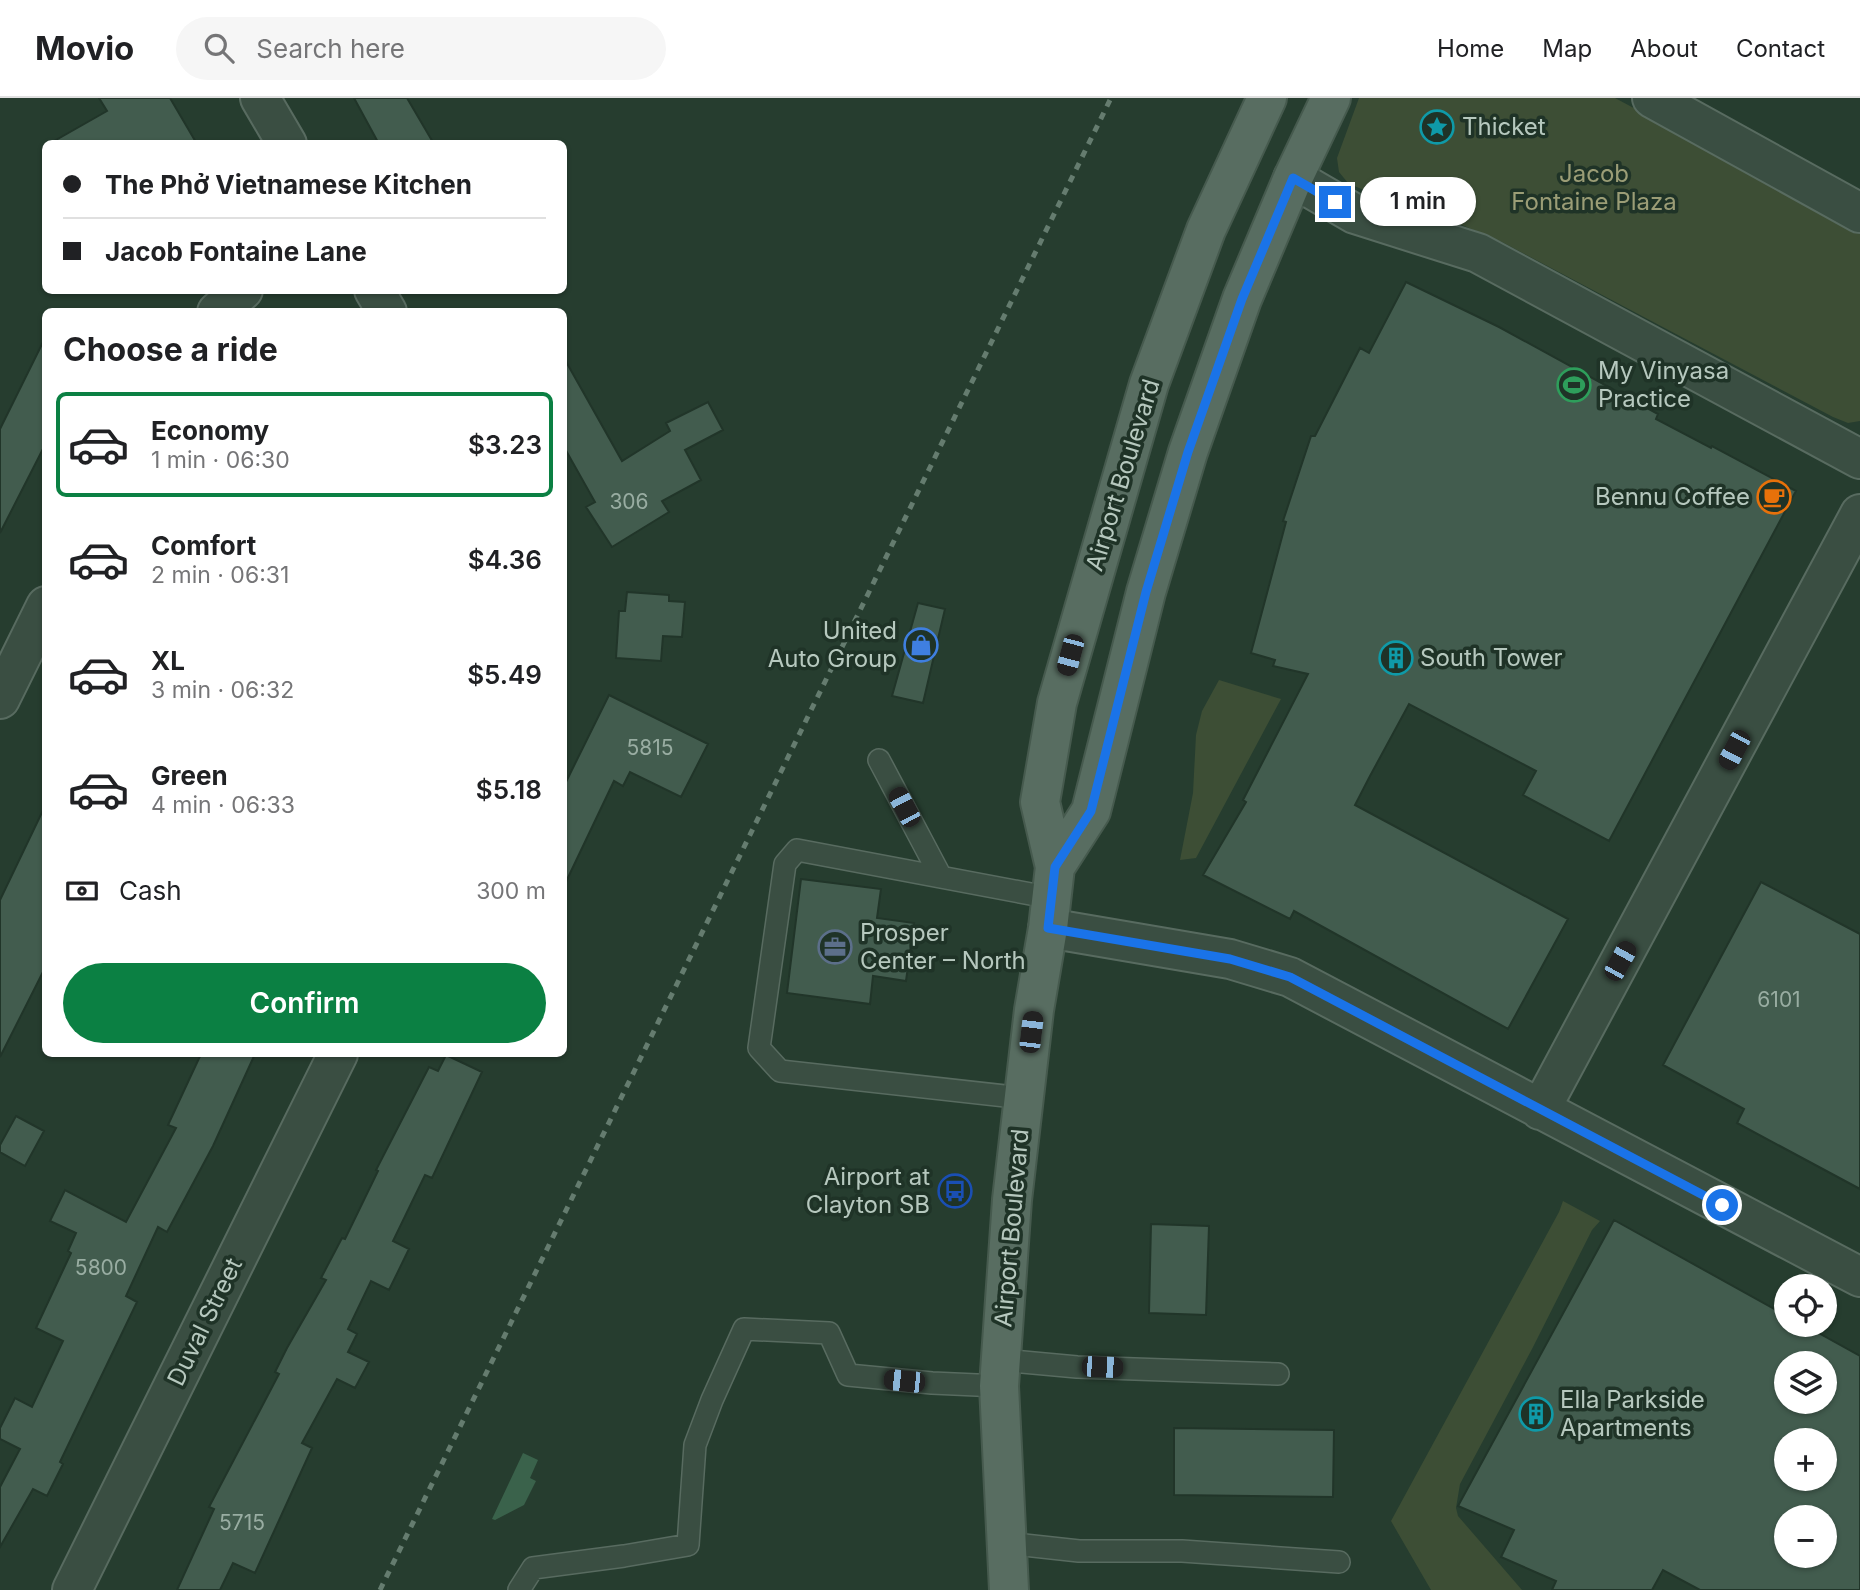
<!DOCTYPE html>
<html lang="en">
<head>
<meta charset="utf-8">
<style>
	:root { --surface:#fff; --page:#f6f6f6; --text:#202124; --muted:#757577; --line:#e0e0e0; --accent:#0b8043 }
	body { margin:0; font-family:Inter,sans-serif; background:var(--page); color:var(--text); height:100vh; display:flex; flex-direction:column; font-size:26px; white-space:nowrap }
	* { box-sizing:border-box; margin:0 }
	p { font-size:23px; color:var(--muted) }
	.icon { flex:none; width:38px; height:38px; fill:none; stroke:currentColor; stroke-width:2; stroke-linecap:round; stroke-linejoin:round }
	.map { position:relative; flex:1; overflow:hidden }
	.panel { position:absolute; left:42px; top:210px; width:525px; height:749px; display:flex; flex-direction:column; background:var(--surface); border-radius:10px; box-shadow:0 2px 5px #0004 }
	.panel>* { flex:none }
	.hud { position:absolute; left:42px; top:42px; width:525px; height:154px; border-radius:10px; box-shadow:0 2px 5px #0004; display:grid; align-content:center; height:154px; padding:0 21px; background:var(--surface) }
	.tools { position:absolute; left:1774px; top:1176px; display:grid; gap:14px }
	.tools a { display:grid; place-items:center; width:63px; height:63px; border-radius:50%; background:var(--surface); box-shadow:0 2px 5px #0004; font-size:35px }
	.end { position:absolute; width:32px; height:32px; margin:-16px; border:9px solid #1a73e8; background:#fff; box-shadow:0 0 0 4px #fff }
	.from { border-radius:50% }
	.bubble { position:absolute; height:49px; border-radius:24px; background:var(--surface); box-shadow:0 2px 5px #0004; font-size:23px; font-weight:600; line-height:49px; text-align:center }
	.car { position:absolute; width:21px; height:42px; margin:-21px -10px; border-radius:9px; box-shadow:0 0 5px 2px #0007; background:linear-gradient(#222 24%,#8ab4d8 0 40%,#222 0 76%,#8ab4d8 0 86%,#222 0) }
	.hud b { display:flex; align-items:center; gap:24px; height:66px; font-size:26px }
	.hud b+b { border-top:2px solid var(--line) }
	.hud i { width:18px; height:18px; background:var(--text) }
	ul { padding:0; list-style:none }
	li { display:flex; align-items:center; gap:21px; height:105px; margin:0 14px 10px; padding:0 7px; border:4px solid transparent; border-radius:10px }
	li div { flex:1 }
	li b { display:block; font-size:26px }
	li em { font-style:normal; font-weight:600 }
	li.active { border-color:var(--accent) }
	li>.icon { width:63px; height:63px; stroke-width:1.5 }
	h2 { padding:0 21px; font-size:32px; line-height:84px }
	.pay { display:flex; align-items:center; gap:18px; height:77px; padding:0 21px; font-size:26px }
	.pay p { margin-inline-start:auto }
	.action { display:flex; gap:14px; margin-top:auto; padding:14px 21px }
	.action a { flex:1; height:80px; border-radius:42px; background:var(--accent); color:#fff; font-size:28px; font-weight:600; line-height:80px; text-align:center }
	header { display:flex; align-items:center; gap:42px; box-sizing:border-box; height:98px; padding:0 35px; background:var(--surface); border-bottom:2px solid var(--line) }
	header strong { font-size:33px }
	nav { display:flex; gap:38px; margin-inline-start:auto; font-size:24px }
	.search { width:490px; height:63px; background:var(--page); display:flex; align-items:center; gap:18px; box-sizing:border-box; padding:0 24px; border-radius:38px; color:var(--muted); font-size:26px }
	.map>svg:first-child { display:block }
</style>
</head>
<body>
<header>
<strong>Movio</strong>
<div class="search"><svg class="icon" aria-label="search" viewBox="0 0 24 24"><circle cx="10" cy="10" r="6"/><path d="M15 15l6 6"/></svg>Search here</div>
<nav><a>Home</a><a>Map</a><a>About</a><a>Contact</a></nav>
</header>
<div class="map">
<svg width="1860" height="1492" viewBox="0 0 1860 1492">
	<rect width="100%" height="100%" fill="#263d2f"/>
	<path fill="#3d4e35" d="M1359 0H1615L1860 131V323L1848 325 1833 319 1502 144 1443 119 1390 104 1348 85 1339 74 1337 60Z
		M1219 582 1281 601 1196 760 1180 762 1193 695 1196 637 1202 613Z
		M1563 1103 1600 1123 1592 1132 1532 1251 1460 1386 1456 1410 1458 1418 1522 1492H1431L1391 1423 1559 1114Z"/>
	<path fill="#3a624b" d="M523 1355 538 1362 530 1380 536 1383 524 1407 495 1422 492 1421Z"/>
	<path fill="#425c4e" stroke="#213529" stroke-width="2" fill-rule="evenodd" d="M99 0H170L197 46H49L107 13Z
		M354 0H407L434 46H379Z
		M1406 184 1499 229 1658 316 1656 321 1711 350 1712 348 1796 393 1609 743 1523 697 1536 673 1409 606 1370 678 1355 707 1568 821 1508 931 1294 813 1290 821 1203 777 1246 704 1243 702 1308 576 1273 568 1275 562 1251 555 1286 424 1283 423 1311 338H1315L1360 250 1369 255Z
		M46 238V345L0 435V331Z
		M564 260 622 363 670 333 666 325 708 304 723 332 685 352 701 382 662 403 669 414 612 449 586 409 595 404 564 349Z
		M627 494 669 497V503L685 504 682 539 663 538 661 563 616 560 619 513H625Z
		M918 505 945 511 923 605 892 598Z
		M609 597 708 646 681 699 630 674 623 688 614 683 564 788V688Z
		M46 706V868L0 959V802Z
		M801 781 881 791 877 820 914 825 906 883 873 878 870 906 787 895Z
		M1761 784 1860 836V1091L1737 1025 1744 1011 1663 967Z
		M201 956H255L213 1048 167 1134 158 1129 126 1198 137 1204 60 1364 63 1366 47 1398 33 1391 0 1449V1389L20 1351 0 1341V1330L15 1300 32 1309 63 1243 36 1230 71 1155 68 1153 76 1135 50 1123 65 1092 126 1124 176 1030 168 1027Z
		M446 957 482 974 432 1080 425 1077 393 1143 409 1151 389 1192 371 1183 348 1231 357 1236 348 1254 369 1264 355 1290 337 1281 302 1345 312 1350 255 1475 233 1465 220 1492H177L214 1411 209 1409 279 1276 275 1274 287 1250 326 1182 321 1180 342 1140 345 1141 378 1073 376 1072 429 969 438 973Z
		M16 1018 44 1033 25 1068 0 1054V1047Z
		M1614 1122 1787 1218V1227H1804L1860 1258V1492H1700L1663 1472 1652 1492H1552L1556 1483 1501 1459 1514 1432 1458 1408ZM1787 1265H1825V1304H1787ZM1787 1342H1825V1381H1787ZM1787 1419H1825V1458H1787Z
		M1151 1126 1209 1128 1206 1217 1149 1215Z
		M1174 1330 1334 1332 1333 1399 1174 1397Z"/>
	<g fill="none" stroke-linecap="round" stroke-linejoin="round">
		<defs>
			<path id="service" d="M879 662 941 779
				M1023 1000 780 973 759 950 785 766 797 752 1052 800
				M1001 1262 1077 1269 1278 1276
				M1006 1445 1079 1453H1182L1339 1464
				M519 1492 533 1470 624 1458 688 1447 695 1347 712 1302 744 1231 829 1235 848 1277 932 1285 999 1288"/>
			<path id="minor" d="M260 0 287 46
				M1652 0 1860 115
				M1293 80 1355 116 1478 155 1860 361
				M374 192 387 214
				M217 214 243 192
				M0 601 46 508
				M1048 830 1230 861 1290 879 1860 1179
				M1540 1012 1860 416
				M72 1492 338 956"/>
			<path id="primary" d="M1055 769 1091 713 1146 494 1188 354 1242 201 1293 80 1331 0
				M1009 1492 999 1288 1012 1102 1034 912 1048 830 1055 769 1040 704 1057 605 1149 286 1206 132 1267 0"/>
		</defs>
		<use href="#service" stroke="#586b60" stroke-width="24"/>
		<use href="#minor" stroke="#586b60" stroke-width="42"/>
		<use href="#primary" stroke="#465a4e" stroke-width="42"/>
		<use href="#service" stroke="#3a4e42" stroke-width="21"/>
		<use href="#minor" stroke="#3a4e42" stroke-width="38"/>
		<use href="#primary" stroke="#586d61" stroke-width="38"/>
		<path stroke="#657c6f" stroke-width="5" stroke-dasharray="7 7" stroke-linecap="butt" d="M380 1492 1111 0"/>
	</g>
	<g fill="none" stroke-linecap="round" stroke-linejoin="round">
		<path stroke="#1a73e8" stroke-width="9" d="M1335 104 1293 80 1242 201 1188 354 1146 494 1091 713 1055 769 1048 830 1230 861 1290 879 1722 1107"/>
	</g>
	<defs>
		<symbol id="sight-ring" viewBox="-11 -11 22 22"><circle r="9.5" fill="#1f3327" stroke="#0f9aa8" stroke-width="1.5"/><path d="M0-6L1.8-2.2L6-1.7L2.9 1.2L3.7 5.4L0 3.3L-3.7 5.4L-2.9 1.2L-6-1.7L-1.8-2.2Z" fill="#0f9aa8"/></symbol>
		<symbol id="stadium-ring" viewBox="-11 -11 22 22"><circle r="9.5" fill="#1f3327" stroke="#2e9e5b" stroke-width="1.5"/><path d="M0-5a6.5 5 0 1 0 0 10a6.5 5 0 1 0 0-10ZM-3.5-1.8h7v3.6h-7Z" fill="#2e9e5b"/></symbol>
		<symbol id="cafe-ring" viewBox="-11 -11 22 22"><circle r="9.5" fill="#1f3327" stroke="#e8710a" stroke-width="1.5"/><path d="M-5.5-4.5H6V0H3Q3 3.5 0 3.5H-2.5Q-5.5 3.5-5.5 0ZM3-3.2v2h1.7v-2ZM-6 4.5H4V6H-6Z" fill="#e8710a"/></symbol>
		<symbol id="shop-ring" viewBox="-11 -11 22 22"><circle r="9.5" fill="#1f3327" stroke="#3f7fe0" stroke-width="1.5"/><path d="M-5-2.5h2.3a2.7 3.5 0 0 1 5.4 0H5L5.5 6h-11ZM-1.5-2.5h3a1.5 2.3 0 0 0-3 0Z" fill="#3f7fe0"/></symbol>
		<symbol id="building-ring" viewBox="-11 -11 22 22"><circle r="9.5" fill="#1f3327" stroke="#0f9aa8" stroke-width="1.5"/><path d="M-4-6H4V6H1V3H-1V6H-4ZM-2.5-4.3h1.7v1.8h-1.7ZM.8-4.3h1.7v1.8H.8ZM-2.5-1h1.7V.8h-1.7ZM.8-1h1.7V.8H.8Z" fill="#0f9aa8"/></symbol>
		<symbol id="office-ring" viewBox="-11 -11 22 22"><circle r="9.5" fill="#1f3327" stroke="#5c6f8a" stroke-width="1.5"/><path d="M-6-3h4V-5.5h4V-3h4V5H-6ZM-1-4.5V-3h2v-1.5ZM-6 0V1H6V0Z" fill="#5c6f8a"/></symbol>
		<symbol id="bus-ring" viewBox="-11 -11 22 22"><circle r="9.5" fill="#1f3327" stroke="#1a4fb4" stroke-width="1.5"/><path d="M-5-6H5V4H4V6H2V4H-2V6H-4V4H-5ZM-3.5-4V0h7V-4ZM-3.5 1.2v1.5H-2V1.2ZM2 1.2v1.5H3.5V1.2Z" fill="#1a4fb4"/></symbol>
	</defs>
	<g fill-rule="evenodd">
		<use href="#sight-ring" x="1418" y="10" width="38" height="38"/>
		<use href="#stadium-ring" x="1555" y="268" width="38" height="38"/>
		<use href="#cafe-ring" x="1755" y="380" width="38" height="38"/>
		<use href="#shop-ring" x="902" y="528" width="38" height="38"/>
		<use href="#building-ring" x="1377" y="541" width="38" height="38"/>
		<use href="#office-ring" x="816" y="830" width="38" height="38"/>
		<use href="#bus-ring" x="936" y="1074" width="38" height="38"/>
		<use href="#building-ring" x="1517" y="1297" width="38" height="38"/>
	</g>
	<g text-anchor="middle" stroke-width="7" stroke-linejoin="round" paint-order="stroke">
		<g font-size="21" fill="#99ada2">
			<text x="629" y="411">306</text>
			<text x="650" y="657">5815</text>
			<text x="1779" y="909">6101</text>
			<text x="101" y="1177">5800</text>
			<text x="242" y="1432">5715</text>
		</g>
		<g font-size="24" fill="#b6c8be" stroke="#1f3327" text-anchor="start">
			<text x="1462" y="37">Thicket</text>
			<text x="1598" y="281">My Vinyasa<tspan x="1598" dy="28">Practice</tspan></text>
			<text x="1750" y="407" text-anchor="end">Bennu Coffee</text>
			<text x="897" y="541" text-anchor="end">United<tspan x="897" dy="28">Auto Group</tspan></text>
			<text x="1420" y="568">South Tower</text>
			<text x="860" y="843">Prosper<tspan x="860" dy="28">Center – North</tspan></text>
			<text x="930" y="1087" text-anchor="end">Airport at<tspan x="930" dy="28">Clayton SB</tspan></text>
			<text x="1560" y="1310">Ella Parkside<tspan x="1560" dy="28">Apartments</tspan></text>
		</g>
		<g font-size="24" fill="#9b9d76" stroke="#1f3327">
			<text x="1594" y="84">Jacob<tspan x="1594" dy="28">Fontaine Plaza</tspan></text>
		</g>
		<g font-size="24" fill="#b6c8be" stroke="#1f3327">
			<text transform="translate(1123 377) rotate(-73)" y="8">Airport Boulevard</text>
			<text transform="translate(1012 1130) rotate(-85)" y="8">Airport Boulevard</text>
			<text transform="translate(205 1224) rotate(-64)" y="8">Duval Street</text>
		</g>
	</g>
</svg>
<div class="tools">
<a><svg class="icon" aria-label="locate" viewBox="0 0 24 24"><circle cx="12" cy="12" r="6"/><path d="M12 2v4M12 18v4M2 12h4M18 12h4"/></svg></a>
<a><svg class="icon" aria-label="layers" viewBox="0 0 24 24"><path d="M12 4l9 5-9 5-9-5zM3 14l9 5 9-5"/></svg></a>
<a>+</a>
<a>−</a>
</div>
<i class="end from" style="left:1722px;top:1107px"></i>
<i class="end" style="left:1335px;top:104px"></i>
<div class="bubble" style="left:1360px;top:79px;width:116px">1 min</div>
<i class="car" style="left:1070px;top:557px;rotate:195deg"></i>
<i class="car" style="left:1734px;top:652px;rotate:208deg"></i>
<i class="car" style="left:904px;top:709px;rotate:332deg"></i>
<i class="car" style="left:1620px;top:863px;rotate:29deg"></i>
<i class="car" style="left:1031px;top:934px;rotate:7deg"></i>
<i class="car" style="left:1102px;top:1269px;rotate:92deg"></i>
<i class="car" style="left:904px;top:1283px;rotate:276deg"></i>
<div class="hud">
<b><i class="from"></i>The Phở Vietnamese Kitchen</b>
<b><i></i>Jacob Fontaine Lane</b>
</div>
<section class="panel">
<h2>Choose a ride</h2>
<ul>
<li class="active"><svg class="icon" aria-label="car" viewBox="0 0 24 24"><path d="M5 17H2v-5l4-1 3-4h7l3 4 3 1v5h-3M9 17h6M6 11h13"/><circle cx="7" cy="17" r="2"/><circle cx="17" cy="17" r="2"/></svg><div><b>Economy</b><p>1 min · 06:30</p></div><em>$3.23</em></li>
<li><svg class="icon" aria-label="car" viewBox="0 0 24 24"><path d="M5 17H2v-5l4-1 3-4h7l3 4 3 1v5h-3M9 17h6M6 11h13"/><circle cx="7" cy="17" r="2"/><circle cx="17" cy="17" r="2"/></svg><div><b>Comfort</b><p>2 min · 06:31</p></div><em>$4.36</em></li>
<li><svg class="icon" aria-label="car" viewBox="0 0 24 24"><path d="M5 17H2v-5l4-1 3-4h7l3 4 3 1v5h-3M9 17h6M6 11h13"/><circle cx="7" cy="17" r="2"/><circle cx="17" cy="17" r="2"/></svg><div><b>XL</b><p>3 min · 06:32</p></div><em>$5.49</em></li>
<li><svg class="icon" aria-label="car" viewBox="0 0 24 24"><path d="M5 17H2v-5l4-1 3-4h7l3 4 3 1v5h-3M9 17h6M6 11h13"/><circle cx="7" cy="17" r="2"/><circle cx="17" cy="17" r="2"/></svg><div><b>Green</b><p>4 min · 06:33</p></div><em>$5.18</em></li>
</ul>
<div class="pay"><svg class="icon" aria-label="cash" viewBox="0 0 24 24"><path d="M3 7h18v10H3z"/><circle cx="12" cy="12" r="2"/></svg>Cash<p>300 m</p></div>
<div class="action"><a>Confirm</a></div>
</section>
</div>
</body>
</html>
